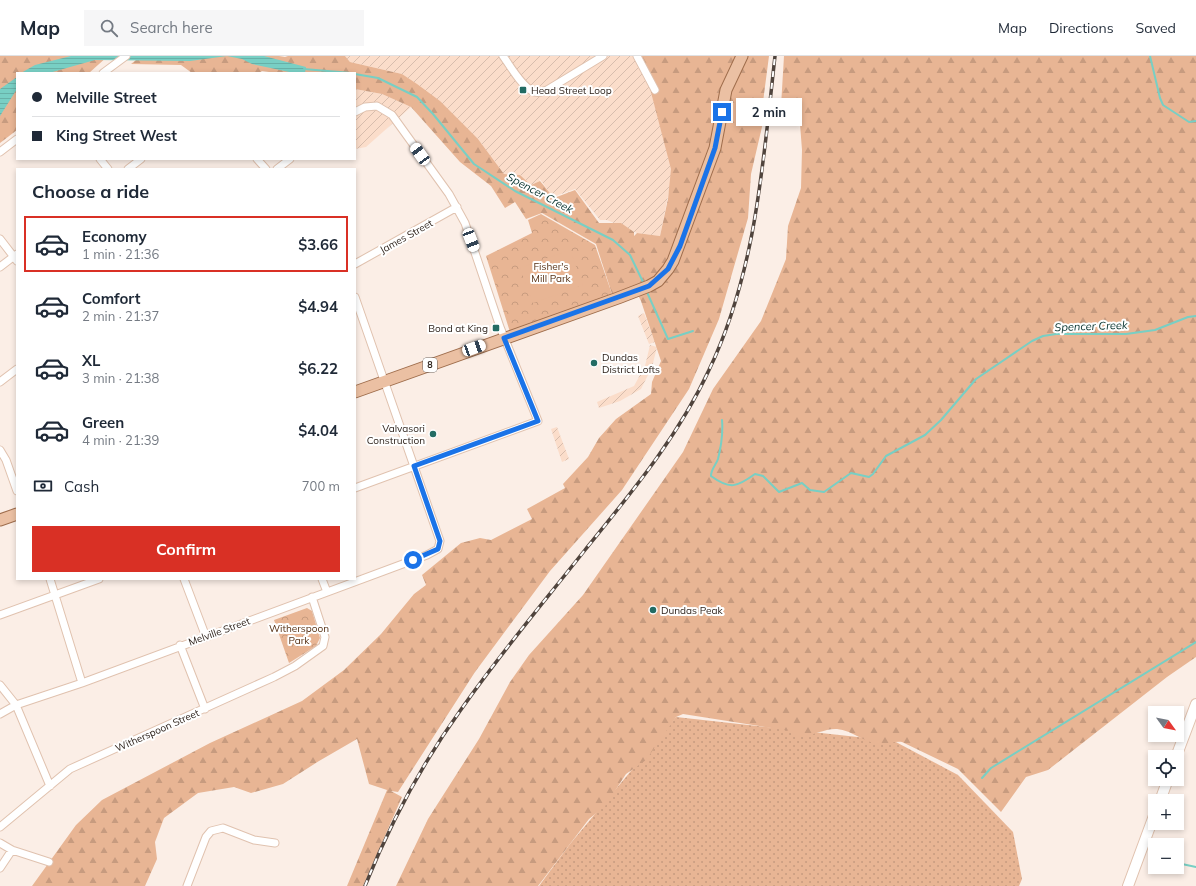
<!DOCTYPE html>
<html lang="en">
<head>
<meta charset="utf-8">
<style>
	:root { --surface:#fff; --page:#f6f6f7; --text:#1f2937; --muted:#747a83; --line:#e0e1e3; --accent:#d93025 }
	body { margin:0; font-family:Mulish,sans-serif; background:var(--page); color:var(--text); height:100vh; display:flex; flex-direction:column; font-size:15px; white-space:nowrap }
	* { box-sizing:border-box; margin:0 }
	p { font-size:13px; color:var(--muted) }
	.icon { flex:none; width:22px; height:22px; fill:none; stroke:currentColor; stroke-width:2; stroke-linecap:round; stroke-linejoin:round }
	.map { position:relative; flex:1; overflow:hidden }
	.sheet { position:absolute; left:16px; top:112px; width:340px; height:412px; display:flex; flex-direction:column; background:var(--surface); border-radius:0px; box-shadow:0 2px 6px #0003 }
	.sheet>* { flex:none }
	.banner { position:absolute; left:16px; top:16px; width:340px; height:88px; border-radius:0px; box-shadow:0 2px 6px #0003; display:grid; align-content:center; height:88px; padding:0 16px; background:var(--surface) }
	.needle { width:26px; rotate:123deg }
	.tools { position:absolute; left:1148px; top:650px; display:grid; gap:8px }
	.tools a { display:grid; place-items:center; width:36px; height:36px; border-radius:0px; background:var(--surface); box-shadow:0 2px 6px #0003; font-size:20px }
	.end { position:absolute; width:18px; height:18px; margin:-9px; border:5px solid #1a73e8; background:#fff; box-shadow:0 0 0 2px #fff }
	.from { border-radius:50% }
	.bubble { position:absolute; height:28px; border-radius:0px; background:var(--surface); box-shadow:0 2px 6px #0003; font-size:13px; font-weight:700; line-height:28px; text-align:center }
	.car { position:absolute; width:12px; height:24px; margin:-12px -6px; border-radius:5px; box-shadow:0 0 3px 1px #0007; background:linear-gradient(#fff 24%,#345 0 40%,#fff 0 76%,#345 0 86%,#fff 0) }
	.banner b { display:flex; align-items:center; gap:14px; height:38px; font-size:15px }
	.banner b+b { border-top:1px solid var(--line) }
	.banner i { width:10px; height:10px; background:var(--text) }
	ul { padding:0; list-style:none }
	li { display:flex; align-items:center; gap:12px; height:56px; margin:0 8px 6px; padding:0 8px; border:2px solid transparent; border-radius:0px }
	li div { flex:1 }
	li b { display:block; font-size:15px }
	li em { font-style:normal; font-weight:700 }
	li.on { border-color:var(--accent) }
	li>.icon { width:36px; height:36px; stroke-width:1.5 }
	h2 { padding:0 16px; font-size:18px; line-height:48px }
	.pay { display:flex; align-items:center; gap:10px; height:44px; padding:0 16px; font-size:15px }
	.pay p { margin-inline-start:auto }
	.action { display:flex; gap:8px; margin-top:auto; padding:8px 16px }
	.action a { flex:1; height:46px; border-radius:0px; background:var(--accent); color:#fff; font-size:16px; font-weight:700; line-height:46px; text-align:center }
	header { display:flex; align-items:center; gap:24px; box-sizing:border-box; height:56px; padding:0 20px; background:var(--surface); border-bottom:1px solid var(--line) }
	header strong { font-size:19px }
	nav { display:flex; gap:22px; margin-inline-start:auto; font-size:14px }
	.search { width:280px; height:36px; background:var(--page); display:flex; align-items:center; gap:10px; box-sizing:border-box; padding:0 14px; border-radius:0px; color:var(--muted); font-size:15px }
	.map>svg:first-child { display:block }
</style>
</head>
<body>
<header>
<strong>Map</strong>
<div class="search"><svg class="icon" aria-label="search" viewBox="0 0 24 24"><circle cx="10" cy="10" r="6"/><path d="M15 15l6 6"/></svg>Search here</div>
<nav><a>Map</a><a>Directions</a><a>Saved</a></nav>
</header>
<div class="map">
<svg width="1196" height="830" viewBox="0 0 1196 830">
	<defs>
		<pattern id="industrial-furrows" width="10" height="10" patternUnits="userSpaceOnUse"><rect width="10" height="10" fill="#fbddca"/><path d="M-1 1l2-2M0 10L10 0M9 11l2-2" fill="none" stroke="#d7bdad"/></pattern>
		<pattern id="grass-dots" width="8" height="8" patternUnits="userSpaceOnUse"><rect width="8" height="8" fill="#e8b594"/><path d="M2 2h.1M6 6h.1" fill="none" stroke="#c79b7f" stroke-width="1.8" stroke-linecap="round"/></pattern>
		<pattern id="forest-firs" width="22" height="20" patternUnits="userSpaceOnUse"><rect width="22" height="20" fill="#e8b594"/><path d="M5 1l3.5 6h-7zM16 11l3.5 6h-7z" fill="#c79b7f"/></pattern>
		<pattern id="park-crowns" width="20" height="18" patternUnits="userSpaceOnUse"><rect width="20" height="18" fill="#e8b594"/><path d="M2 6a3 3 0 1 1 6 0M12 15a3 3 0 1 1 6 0" fill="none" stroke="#c79b7f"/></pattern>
		<pattern id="water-rules" width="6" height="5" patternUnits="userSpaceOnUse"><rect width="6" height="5" fill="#78cfc4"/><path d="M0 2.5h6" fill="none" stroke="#68b1a8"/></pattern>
	</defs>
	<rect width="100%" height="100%" fill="#fbeee6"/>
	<path fill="url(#industrial-furrows)" d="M345 0H634L648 25 671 110 672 120 660 180 637 177 607 164H600L575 133 553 141 539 122 540 125 531 129 520 119 504 118 478 83 402 18 350 6Z
		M355 33 382 38 411 51 366 91 355 93Z
		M644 257 655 286 649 288 638 260Z
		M650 289 657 291 652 311 641 333 620 345 599 352 597 346 634 330 645 310Z
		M557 371 569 403 562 406 551 373Z"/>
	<path fill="url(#grass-dots)" d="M676 661 894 685 958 719 1013 776 1022 823 1019 830H539L570 788Z"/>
	<path fill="url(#forest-firs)" d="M0 0H108L89 17H17V74L0 87Z
		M141 0H279L285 1 288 0H345L350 6 402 18 417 28 440 45 478 83 504 118 520 119 531 129 540 125 554 142 575 134 599 167H621L634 176V180L637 177 660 180 668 143 671 113 648 25 634 0H769L763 46 765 58 751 118 748 162 719 263 689 333 622 434 550 515 475 616 398 736 391 735 402 741 363 830H347L387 734 369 728 357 683 319 705 283 728 251 737 234 731 198 737 164 762 155 786 157 803 145 830H32L76 769 102 744 210 687 302 645 344 614 381 578 414 538 426 529 422 519 461 487 480 482 491 484 532 463 527 453 565 432 563 428 588 401 599 382 616 363 651 338 652 326 661 305 641 245 634 231 612 238 596 188 542 157 526 163 515 146 505 152 491 130 460 106 411 51 382 38 355 33V17H276L262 15 259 17H192L181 9 131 8Z
		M784 0H1196V601L1167 621 1048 714 1026 721 1001 756 958 713 902 686C895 685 889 688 881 688 866 688 852 674 837 673 820 672 805 687 790 675L683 658 676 661 646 704 626 718 605 750 589 763 538 830H396L428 763 479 683 510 626 529 599 583 539 683 396 713 333 761 265 786 203 788 170 801 132 802 94 800 68 785 57 781 50Z"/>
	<path fill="url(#park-crowns)" d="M541 158 595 189 612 238 510 276 486 200 532 177 528 164Z
		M307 552 312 555 320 582 316 590 289 607 274 564Z"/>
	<path fill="#e8b594" d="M570 194 583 229 533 247 520 212Z"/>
	<path fill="url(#water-rules)" d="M71 0H264L306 11 305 17H294L252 8 242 3 227 0 190 5 95 4 49 17H21L35 9Z
		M17 21V33L0 60V33Z"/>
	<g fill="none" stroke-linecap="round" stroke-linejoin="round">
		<path stroke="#78cfc4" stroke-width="2" d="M1150 0 1160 42 1163 49 1189 66 1196 65
			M304 13 351 17
			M355 18 378 22 417 41 433 58 474 108 515 135 613 184 630 199 644 228
			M646 234 668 283 693 275
			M722 364C723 376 721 391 718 403 716 409 711 413 711 420 730 434 737 431 755 418L763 420 779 436 802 427 810 434 824 436 851 417 869 421 873 418 886 400 925 379 941 364 976 323 1032 285 1043 280 1056 278H1126L1155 274 1188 261 1196 260
			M982 722 991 712 1196 586
			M1182 808 1196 811"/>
		<defs>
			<path id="street" d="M503 0C511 11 520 28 532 35 537 38 542 36 547 34L603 0
				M637 0 655 34
				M103 17 126 0
				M355 56 365 51 377 50 392 59 449 138 465 167 500 271 538 365 355 432
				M0 96 17 83
				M100 103 108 113
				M257 103 266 113
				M128 113 141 103
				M277 113 290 103
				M0 183 17 205
				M355 208 457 151
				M0 211 17 198
				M0 326 17 313
				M0 394 6 404 17 435
				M50 523 82 627
				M184 523 206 581
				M322 523 327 536
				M0 559 99 523
				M180 589 205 653
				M0 629 16 649 50 730
				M0 658 16 649 82 627 427 499 438 493 440 485 355 241
				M0 771 70 713 274 621 295 610 323 590 325 581 312 541
				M0 787 12 794 49 806
				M0 812 12 794
				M187 830 206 781 211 775 223 772 254 784 275 787"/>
			<path id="secondary" d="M1176 701 1196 648
				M1160 745 1168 723
				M1128 830 1155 757"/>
			<path id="primary" d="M355 336 618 242 649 230 658 225 668 213 673 205 715 92 726 34 742 0
				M0 464 17 458"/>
		</defs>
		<use href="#street" stroke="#e0c2af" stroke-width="9"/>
		<use href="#secondary" stroke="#e0c2af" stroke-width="12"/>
		<use href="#primary" stroke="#9f6d4c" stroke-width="13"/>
		<use href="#street" stroke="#fff" stroke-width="7"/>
		<use href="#secondary" stroke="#fff" stroke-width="10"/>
		<use href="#primary" stroke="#ebc0a3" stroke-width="11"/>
		<defs>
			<path id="rail" d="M365 830C390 768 421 709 460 655 499 599 543 547 585 494 631 437 678 381 709 314 756 216 763 107 775 0"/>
		</defs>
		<use href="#rail" stroke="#50443d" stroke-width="3.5"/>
		<use href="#rail" stroke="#fff" stroke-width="2" stroke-dasharray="6" stroke-linecap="butt"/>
	</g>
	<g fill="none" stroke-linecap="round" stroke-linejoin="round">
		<path stroke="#1a73e8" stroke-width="5" d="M413 504 438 493 440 485 414 410 538 365 504 282 649 230 668 213 680 190 715 92 722 56"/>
	</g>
	<g fill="#236c64" stroke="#fff" stroke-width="1.5">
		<rect x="519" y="30" width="8" height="8" rx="2"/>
		<rect x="492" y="268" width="8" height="8" rx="2"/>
		<circle cx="594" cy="307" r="4"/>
		<circle cx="433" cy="378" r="4"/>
		<circle cx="653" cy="554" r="4"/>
	</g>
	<g text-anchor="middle" stroke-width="4" stroke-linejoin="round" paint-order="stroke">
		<rect fill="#fff" stroke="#6c645f" stroke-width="1" x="423" y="302" width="14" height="14" rx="3"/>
		<g font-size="9" font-weight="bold" fill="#2d221b">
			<text x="430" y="312">8</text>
		</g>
		<g font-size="10" fill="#2d221b" stroke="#fff" text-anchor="start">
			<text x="531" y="38">Head Street Loop</text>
			<text x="488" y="276" text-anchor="end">Bond at King</text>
			<text x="602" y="305">Dundas<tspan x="602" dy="12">District Lofts</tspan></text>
			<text x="425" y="376" text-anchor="end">Valvasori<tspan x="425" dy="12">Construction</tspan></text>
			<text x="661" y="558">Dundas Peak</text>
		</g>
		<g font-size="10" fill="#2d221b" stroke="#fff">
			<text transform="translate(406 180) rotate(-29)" y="4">James Street</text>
			<text transform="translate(219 575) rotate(-20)" y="4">Melville Street</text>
			<text transform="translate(157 674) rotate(-24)" y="4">Witherspoon Street</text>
		</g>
		<g font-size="10" fill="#552f12" stroke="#fff">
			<text x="551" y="214">Fisher's<tspan x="551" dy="12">Mill Park</tspan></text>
			<text x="299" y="576">Witherspoon<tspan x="299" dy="12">Park</tspan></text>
		</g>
		<g font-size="11" font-style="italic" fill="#04302c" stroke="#fff">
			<text transform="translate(540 137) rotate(28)" y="4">Spencer Creek</text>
			<text transform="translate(1091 270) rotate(-2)" y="4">Spencer Creek</text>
		</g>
	</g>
</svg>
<div class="tools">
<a><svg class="needle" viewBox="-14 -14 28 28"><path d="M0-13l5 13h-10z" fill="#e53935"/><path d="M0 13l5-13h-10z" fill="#747a83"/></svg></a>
<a><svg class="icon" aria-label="locate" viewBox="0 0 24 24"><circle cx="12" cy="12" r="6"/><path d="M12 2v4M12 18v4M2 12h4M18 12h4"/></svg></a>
<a>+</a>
<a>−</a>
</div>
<i class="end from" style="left:413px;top:504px"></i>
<i class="end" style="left:722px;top:56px"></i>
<div class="bubble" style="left:736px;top:42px;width:66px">2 min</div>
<i class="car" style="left:420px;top:98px;rotate:324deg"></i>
<i class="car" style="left:471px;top:184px;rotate:159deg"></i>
<i class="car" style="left:474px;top:292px;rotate:70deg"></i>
<div class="banner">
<b><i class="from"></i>Melville Street</b>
<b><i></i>King Street West</b>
</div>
<section class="sheet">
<h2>Choose a ride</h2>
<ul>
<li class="on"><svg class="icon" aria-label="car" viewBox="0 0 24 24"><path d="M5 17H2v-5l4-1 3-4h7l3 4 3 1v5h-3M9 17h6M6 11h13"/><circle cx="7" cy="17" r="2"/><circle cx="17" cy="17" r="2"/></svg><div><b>Economy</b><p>1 min · 21:36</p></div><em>$3.66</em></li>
<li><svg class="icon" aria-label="car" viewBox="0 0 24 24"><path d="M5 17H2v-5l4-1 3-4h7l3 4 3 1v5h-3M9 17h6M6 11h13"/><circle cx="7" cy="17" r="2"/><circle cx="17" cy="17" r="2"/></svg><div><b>Comfort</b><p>2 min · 21:37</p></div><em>$4.94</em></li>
<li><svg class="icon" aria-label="car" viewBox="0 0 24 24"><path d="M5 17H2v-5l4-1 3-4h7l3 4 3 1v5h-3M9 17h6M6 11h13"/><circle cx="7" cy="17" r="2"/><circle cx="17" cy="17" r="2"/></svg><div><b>XL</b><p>3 min · 21:38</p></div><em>$6.22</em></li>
<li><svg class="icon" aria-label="car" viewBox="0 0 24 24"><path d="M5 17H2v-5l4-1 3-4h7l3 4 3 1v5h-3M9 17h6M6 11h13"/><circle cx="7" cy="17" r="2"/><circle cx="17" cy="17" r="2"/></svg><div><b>Green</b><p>4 min · 21:39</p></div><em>$4.04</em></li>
</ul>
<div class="pay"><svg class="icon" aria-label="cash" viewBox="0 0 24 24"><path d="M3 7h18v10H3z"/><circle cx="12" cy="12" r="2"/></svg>Cash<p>700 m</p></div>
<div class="action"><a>Confirm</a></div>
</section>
</div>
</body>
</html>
